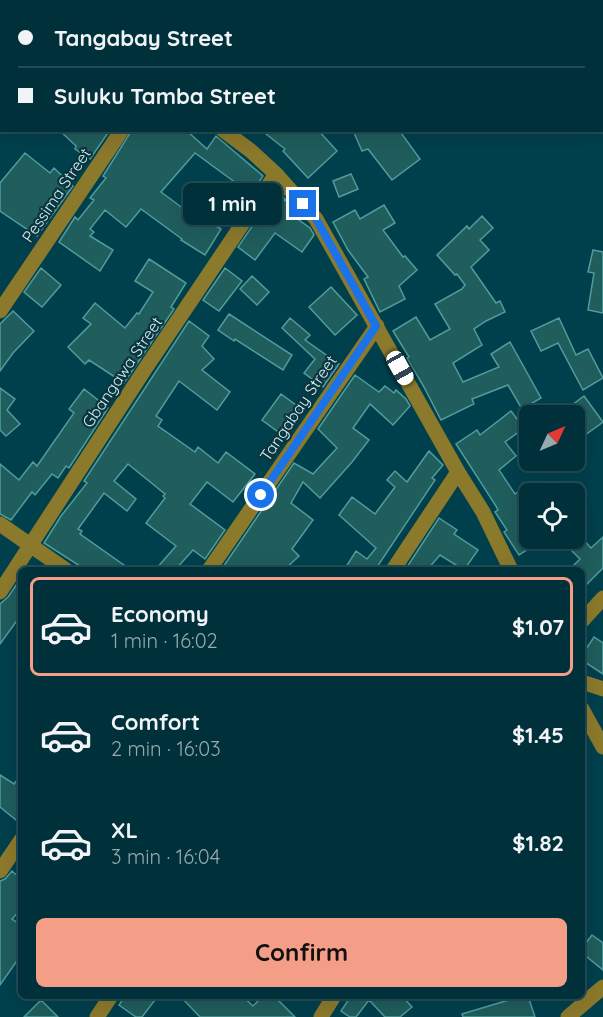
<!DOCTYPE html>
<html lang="en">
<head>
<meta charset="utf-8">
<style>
	:root { --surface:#00303a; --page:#0e3c45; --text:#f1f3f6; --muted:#95a9af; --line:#224b54; --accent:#f49e88 }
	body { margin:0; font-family:Quicksand,sans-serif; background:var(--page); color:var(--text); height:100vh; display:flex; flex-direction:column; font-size:22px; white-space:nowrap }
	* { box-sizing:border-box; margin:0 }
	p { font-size:20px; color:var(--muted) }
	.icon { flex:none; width:33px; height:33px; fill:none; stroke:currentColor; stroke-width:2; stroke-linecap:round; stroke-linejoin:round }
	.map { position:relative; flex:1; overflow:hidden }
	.side { position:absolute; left:18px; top:567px; width:567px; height:432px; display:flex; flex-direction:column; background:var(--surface); border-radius:9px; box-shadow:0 6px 24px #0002,0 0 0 2px var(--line) }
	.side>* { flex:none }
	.top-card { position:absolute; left:0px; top:0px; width:603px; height:132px; box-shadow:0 6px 24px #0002,0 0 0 2px var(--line); display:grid; align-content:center; height:132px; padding:0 18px; background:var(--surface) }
	.needle { width:39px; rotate:46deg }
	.fabs { position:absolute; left:519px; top:405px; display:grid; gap:12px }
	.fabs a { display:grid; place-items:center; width:66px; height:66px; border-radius:9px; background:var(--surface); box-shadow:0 6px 24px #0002,0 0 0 2px var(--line); font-size:30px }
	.end { position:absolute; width:27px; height:27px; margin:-14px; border:8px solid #1a73e8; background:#fff; box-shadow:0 0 0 3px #fff }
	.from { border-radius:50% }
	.bubble { position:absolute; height:42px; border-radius:9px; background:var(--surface); box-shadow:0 6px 24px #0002,0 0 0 2px var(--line); font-size:20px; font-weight:700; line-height:42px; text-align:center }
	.car { position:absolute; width:18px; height:36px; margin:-18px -9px; border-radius:8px; box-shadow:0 0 4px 2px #0007; background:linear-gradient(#fff 24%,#345 0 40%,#fff 0 76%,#345 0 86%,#fff 0) }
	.top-card b { display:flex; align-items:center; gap:21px; height:57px; font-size:22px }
	.top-card b+b { border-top:2px solid var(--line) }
	.top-card i { width:15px; height:15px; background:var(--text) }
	ul { padding:10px 0 0; list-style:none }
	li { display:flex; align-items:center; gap:18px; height:99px; margin:0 12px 9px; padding:0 6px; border:3px solid transparent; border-radius:9px }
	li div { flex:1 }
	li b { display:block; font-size:22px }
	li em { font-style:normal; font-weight:700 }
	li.active { border-color:var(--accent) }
	li>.icon { width:54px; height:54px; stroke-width:1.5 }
	.primary-button { display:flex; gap:12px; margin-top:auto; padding:12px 18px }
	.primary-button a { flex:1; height:69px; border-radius:9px; background:var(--accent); color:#111; font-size:24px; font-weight:700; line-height:69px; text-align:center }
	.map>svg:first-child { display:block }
</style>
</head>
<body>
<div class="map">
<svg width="603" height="1017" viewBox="0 0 603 1017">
	<rect width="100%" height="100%" fill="#00404d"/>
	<path fill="#205d5d" stroke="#4f9d9d" stroke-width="1.5" d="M59 130H110L90 159 75 149 76 146Z
		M132 130H186L207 149 216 136 263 176 251 194 195 153 161 192 196 218 198 215 221 229 205 255 181 240 182 239 141 209 126 227 105 210 90 229 94 232 90 236 113 250 100 271 59 242 75 217 78 220 94 200 90 198 106 178 103 176Z
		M261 130H318L337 151 308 178 283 151 285 149Z
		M361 130H399L420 159 392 180 368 149 362 151 354 133Z
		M25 153 50 173 54 168 73 186 37 236 0 211V183Z
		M351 174 358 189 339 197 333 181Z
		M277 190 285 199 283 202 286 200 292 207 288 212 310 228 314 235 302 252 275 233 255 260 238 247Z
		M384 205 395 223 383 230 403 257 405 256 417 270 399 286 405 299 380 312 364 279 368 277 348 250 333 222 355 210 360 219Z
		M482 216 493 228 480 240 489 250 471 267 496 303 500 301 505 312 486 321 474 329 482 345 453 363 463 382 499 367 491 354 510 342 541 398 522 409 508 385 472 399 474 404 441 420 424 387 407 358 409 357 393 331 416 317 430 340 450 329 435 304 462 289 465 285 457 274 455 275 437 255 467 226 469 229Z
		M593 250 603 252V313L588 310 594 273 588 272Z
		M149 259 186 283 171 307 174 309 124 383 89 360 85 364 68 347 91 324 83 318 95 303 125 328 137 313 139 314 153 292 135 281Z
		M41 268 61 285 42 307 24 292Z
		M225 268 242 281 219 311 203 300Z
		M252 276 269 292 257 305 240 289Z
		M331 287 357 315 335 335 309 307Z
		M13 311 34 331 13 353 0 371V324Z
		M229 314 292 355 283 370 235 339 234 341 218 330Z
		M290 318 310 335 305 340 339 364 323 387 304 373 315 359 282 328Z
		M559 318 576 355 588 349 603 378 583 390 558 343 541 351 531 331Z
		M189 321 209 336 202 346 214 359 202 370 230 392 217 410 179 381 156 416 162 420 158 426 195 452 198 447 218 463 226 452 255 474 233 502 207 482 190 504 225 530 205 559 193 550 175 570H155L176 546 146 523 165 498 163 496 165 494 128 464 114 481 136 499 127 511 104 493 78 529 82 531 80 534 131 570H86L44 543 61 516 87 483 84 481Z
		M355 375 379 392 385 386 394 393 396 390 406 399 410 406 393 425 370 404 353 428 369 440 352 462 320 498 303 482 291 503 313 520 292 549 299 556 284 570H221L294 463 313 474 337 448 318 429Z
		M0 388 15 399 7 410 20 424 6 436 0 430Z
		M84 389 108 408 69 468 66 466 58 478 52 474 35 495 32 492 11 520 0 514V464L19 480 33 462 37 466 74 413 69 409Z
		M281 394 300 408 281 434 262 420Z
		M584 396 603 422 574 443V416H572L568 408Z
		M511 411 524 428 505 442 516 456 499 470 515 494 519 491 530 508V512L523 516 530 525V538H546L519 555 504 532 507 530 495 512 498 510 496 506 456 444 477 430 480 435Z
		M429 451 443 465 432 478 435 480 377 567 382 570H344L356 551 367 559 376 548 339 515 352 497 375 514 395 487 387 480 395 471 407 482Z
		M439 518 457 530 454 534 478 550 464 570 440 555 427 570H405Z
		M603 537V568L582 589V570H569L580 559 570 549 582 538 591 548Z
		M21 578V615L0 644V604L8 597Z
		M594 637 603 643V674L582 660V655Z
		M0 775 14 784 21 775V824L0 807Z
		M12 871 21 879V909L12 919 21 925V955L0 985V881L5 879Z
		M592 935 603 943V970L582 953V948Z
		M125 996H158L142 1017H136L119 1005Z
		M180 996H242L253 1006 263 996H274L295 1017H200Z
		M351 996H402L412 1007 400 1017H385L369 1000 356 1017H350L341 1011Z
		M522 996H528L535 1017H463L462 1014Z
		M41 1000 58 1017H24Z"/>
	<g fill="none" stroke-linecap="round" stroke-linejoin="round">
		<path stroke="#578b96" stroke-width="3" stroke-dasharray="4.5 4.5" stroke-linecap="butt" d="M469 133V130"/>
		<path stroke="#8c7a2c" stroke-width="15" d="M0 0 2 2
			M519 2 520 0
			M0 23 2 21
			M223 130 251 151 276 174 316 219 458 472 483 512 511 570
			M0 311 122 130
			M0 524 66 570
			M209 570 377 326
			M393 570 458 472
			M0 592 145 369 276 174
			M582 621 603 598
			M582 682 603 689
			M582 709 603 747
			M0 871 21 840
			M97 1017 111 996
			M321 1017 334 996
			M568 1017 603 987"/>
	</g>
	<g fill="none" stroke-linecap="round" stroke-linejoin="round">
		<path stroke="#1a73e8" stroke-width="8" d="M261 495 376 326 316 219 303 204"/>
	</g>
	<g text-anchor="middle" stroke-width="4.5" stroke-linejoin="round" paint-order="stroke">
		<g font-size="16" fill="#cef1fb" stroke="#0c343d">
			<text transform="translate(56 195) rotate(-56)" y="6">Pessima Street</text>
			<text transform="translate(122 372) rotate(-56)" y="6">Gbangawa Street</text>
			<text transform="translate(298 408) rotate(-56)" y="6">Tangabay Street</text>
		</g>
	</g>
</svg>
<div class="fabs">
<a><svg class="needle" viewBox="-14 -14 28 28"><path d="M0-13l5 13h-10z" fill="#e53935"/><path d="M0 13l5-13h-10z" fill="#95a9af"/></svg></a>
<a><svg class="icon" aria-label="locate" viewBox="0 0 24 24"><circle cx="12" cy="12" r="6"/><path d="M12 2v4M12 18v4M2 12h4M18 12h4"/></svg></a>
</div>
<i class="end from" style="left:261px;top:495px"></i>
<i class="end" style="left:303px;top:204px"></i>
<div class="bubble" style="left:183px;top:183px;width:99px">1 min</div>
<i class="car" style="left:400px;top:368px;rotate:151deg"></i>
<div class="top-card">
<b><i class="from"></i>Tangabay Street</b>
<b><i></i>Suluku Tamba Street</b>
</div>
<section class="side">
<ul>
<li class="active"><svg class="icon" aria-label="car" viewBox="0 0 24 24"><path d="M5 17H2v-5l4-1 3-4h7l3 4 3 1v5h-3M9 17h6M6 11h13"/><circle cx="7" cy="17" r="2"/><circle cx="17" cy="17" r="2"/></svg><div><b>Economy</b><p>1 min · 16:02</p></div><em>$1.07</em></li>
<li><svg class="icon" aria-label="car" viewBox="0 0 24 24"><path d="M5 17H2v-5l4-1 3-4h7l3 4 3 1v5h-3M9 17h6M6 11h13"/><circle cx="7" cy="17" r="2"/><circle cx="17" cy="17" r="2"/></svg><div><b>Comfort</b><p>2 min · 16:03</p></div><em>$1.45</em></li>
<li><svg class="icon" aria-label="car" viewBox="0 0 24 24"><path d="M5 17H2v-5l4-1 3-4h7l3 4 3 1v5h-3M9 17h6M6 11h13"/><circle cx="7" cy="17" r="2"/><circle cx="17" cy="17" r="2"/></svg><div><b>XL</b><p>3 min · 16:04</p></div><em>$1.82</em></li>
</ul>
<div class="primary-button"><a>Confirm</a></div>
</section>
</div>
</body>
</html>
